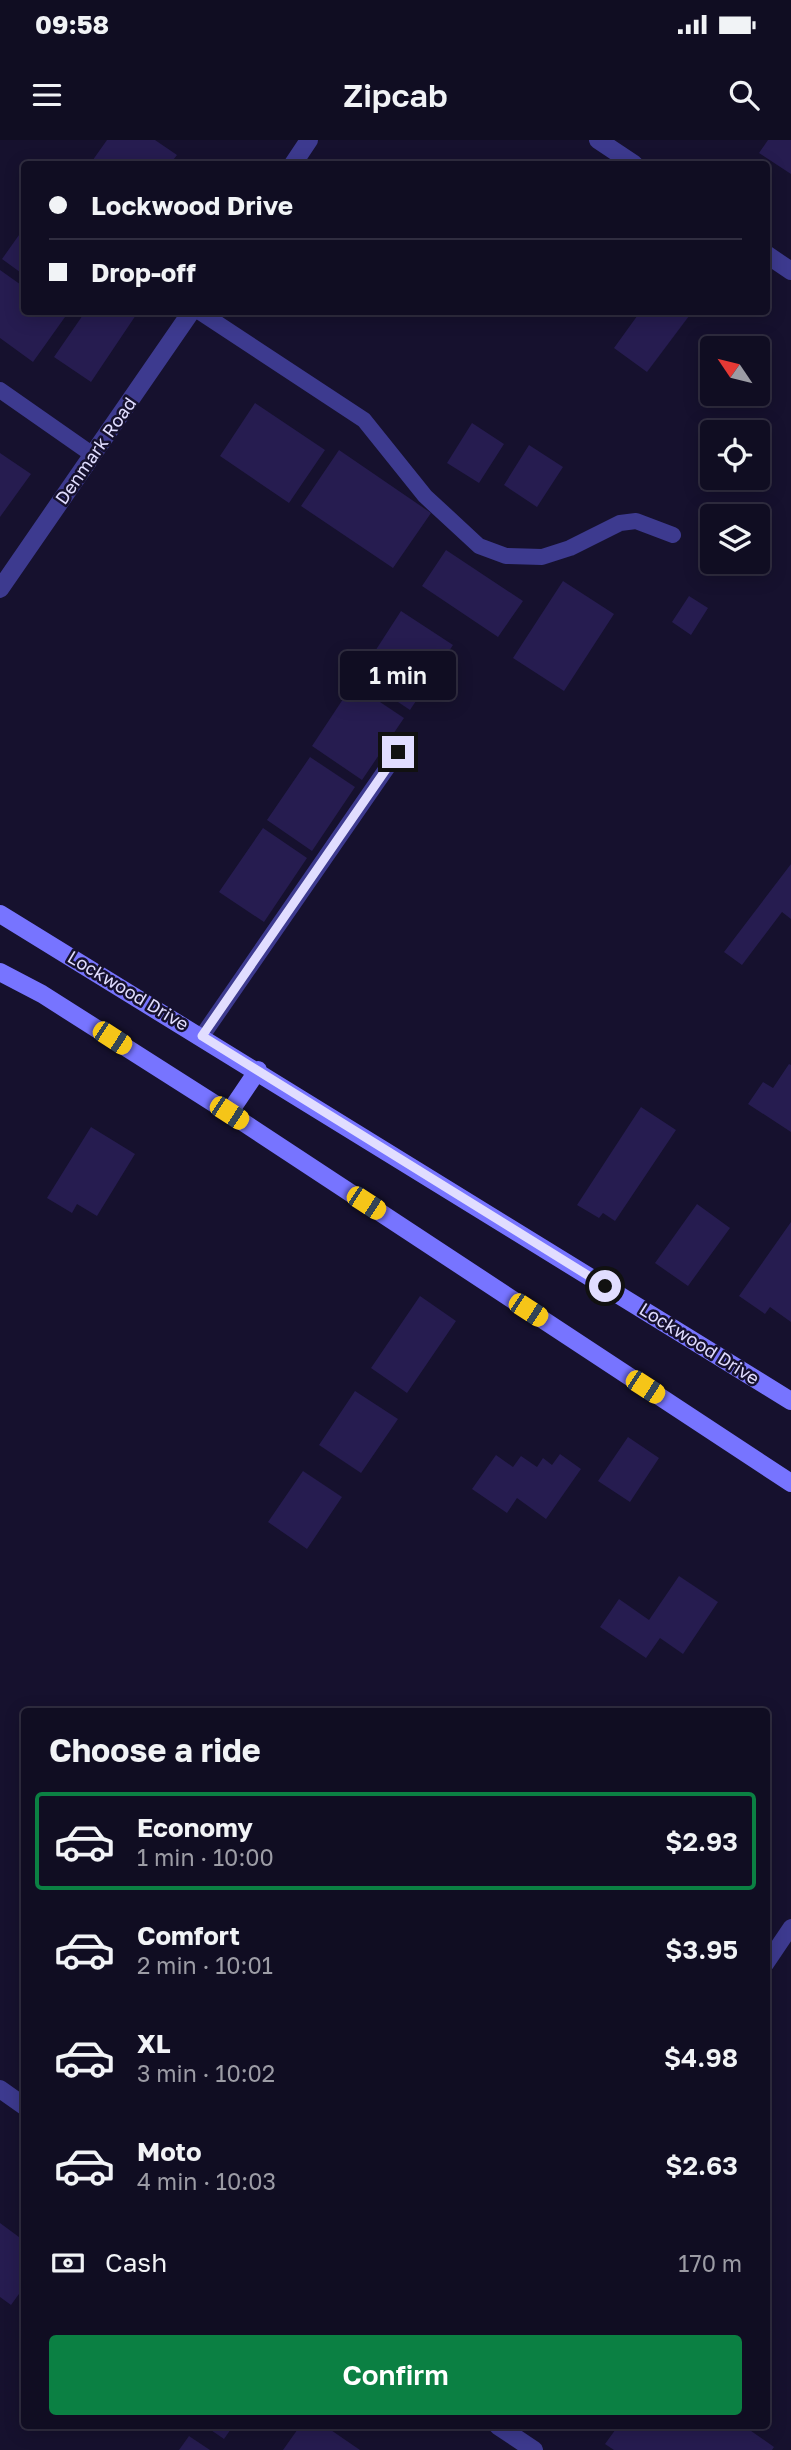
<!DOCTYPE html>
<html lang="en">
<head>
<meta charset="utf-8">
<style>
	:root { --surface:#100d22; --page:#1e1b2f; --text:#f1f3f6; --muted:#9c9ca5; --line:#302d40; --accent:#0b8043 }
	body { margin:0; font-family:"Golos Text",sans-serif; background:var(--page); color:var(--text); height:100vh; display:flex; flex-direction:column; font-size:26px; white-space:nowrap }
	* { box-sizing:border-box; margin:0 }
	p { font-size:23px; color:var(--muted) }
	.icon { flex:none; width:38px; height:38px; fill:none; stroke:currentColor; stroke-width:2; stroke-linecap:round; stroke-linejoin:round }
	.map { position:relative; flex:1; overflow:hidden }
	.drawer { position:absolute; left:21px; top:1568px; width:749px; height:721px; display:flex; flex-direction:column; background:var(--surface); border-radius:7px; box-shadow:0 4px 18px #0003,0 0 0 2px var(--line) }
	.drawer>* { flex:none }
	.hud { position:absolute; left:21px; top:21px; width:749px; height:154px; border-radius:7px; box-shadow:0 4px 18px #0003,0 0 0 2px var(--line); display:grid; align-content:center; height:154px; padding:0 28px; background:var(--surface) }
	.needle { width:46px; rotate:305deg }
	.buttons { position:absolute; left:700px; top:196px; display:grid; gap:14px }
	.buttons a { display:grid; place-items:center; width:70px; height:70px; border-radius:7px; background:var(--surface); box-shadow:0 4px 18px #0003,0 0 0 2px var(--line); font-size:35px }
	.end { position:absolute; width:32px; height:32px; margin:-16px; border:9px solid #e1ddff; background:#111; box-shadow:0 0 0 4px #111 }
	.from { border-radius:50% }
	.bubble { position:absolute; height:49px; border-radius:7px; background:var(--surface); box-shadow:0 4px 18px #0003,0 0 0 2px var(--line); font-size:23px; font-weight:600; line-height:49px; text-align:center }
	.car { position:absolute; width:21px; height:42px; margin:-21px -10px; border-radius:9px; box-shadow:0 0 5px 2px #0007; background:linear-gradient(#f5c518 24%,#345 0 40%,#f5c518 0 76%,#345 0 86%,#f5c518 0) }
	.hud b { display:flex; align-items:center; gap:24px; height:66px; font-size:26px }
	.hud b+b { border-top:2px solid var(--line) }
	.hud i { width:18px; height:18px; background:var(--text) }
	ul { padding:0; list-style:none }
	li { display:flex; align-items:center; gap:21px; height:98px; margin:0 14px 10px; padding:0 14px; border:4px solid transparent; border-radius:7px }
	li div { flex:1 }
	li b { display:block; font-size:26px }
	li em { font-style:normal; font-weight:600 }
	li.selected { border-color:var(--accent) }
	li>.icon { width:63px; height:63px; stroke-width:1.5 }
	h2 { padding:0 28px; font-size:32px; line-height:84px }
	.pay { display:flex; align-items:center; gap:18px; height:77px; padding:0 28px; font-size:26px }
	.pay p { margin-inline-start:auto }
	.action { display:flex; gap:14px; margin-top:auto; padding:14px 28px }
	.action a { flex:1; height:80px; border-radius:7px; background:var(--accent); color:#fff; font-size:28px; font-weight:600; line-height:80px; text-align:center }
	.status { display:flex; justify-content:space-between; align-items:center; height:49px; padding:0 35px; background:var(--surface); direction:ltr }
	.status svg { height:19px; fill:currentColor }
	header { display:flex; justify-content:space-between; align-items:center; height:91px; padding:0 28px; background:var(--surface); font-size:32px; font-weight:600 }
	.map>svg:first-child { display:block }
</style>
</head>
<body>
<div class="status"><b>09:58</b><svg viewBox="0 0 49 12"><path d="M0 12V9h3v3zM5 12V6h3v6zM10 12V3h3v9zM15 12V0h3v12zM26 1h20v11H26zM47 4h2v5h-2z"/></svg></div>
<header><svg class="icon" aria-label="menu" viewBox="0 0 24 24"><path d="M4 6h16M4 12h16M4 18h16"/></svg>Zipcab<svg class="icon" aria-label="search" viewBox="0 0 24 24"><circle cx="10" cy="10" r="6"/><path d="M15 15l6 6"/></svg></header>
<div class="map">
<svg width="791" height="2310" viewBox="0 0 791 2310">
	<rect width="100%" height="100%" fill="#16112e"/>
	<path fill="#261c50" d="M107 0H155L177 15 170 24H90Z
		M768 0H791V34L759 13Z
		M24 88V135L2 119Z
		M0 130 24 147V172H58L65 177 33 222 0 198Z
		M85 172H138L91 242 54 217Z
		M640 172H692L647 232 614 208Z
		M255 263 325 310 289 363 220 316Z
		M472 283 504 304 479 343 447 323Z
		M529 305 563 327 537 367 504 345Z
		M339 310 431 373 393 428 301 366Z
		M0 313 31 334 0 377Z
		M446 410 523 461 498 497 422 446Z
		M563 441 614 474 564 551 513 518Z
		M689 456 708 468 691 495 672 482Z
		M401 471 453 505 410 570 359 536Z
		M353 544 404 578 362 640 312 606Z
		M310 617 355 647 312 711 267 680Z
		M263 688 307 718 264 782 219 752Z
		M791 724V779L782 772 742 825 724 812Z
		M789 924 791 925V992L748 964 763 942 773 948Z
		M641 967 676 990 615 1081 603 1073 599 1078 577 1065Z
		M91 987 135 1014 97 1076 77 1064 72 1073 47 1058Z
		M697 1064 730 1088 688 1146 655 1123Z
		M791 1082V1182L770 1167 765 1174 739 1156Z
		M420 1156 456 1181 407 1253 371 1228Z
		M355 1251 398 1279 361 1333 319 1305Z
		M628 1297 659 1318 630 1362 598 1341Z
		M560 1314 581 1329 546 1379 517 1358 507 1373 472 1349 496 1315 513 1327 521 1316 537 1327 543 1318 552 1325Z
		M303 1331 342 1357 307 1409 268 1382Z
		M679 1436 718 1462 683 1514 660 1498 646 1518 600 1487 619 1459 649 1480Z
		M0 2083 19 2097 24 2089V2147L11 2165 0 2157Z
		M205 2286H233L224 2299Z
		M300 2286H325L360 2310H283Z
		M618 2286H744L774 2307 772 2310H614L605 2304Z
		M189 2296 210 2310H179Z"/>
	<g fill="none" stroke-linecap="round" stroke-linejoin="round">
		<path stroke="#3d3a8f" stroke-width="16" d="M200 172 364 280 425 356 479 406 506 416 542 417 570 408 620 383 636 381 673 395
			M0 250 93 315
			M202 896 398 612
			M766 1824 791 1787"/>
		<path stroke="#3d3a8f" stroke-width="18" d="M598 0 634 24
			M293 24 309 0
			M766 114 791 131
			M0 449 191 172
			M0 1949 24 1966
			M498 2286 534 2310"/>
		<path stroke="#7774ff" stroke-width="18" d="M0 774 791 1261
			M0 832 42 854 229 973 791 1343
			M229 973 258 930"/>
	</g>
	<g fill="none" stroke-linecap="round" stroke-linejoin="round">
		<path stroke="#e1ddff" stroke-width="9" d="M398 612 202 896 605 1146"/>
	</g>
	<g text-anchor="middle" stroke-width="5" stroke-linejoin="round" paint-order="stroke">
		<g font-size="18" fill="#e1ddff" stroke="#16112e">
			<text transform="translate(96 311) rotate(-55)" y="6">Denmark Road</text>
			<text transform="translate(128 851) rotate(31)" y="6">Lockwood Drive</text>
			<text transform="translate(699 1204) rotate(32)" y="6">Lockwood Drive</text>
		</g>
	</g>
</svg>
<div class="buttons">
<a><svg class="needle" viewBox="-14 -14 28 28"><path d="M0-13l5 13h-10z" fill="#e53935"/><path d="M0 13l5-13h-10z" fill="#9c9ca5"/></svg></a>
<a><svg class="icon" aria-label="locate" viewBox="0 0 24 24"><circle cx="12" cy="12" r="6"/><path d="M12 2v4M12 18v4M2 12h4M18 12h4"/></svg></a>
<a><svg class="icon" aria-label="layers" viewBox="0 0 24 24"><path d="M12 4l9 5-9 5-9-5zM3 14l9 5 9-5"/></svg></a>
</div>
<i class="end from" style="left:605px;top:1146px"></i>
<i class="end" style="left:398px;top:612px"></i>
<div class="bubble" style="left:340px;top:511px;width:116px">1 min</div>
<i class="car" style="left:112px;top:898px;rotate:123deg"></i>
<i class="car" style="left:229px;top:973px;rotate:123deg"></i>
<i class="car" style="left:366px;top:1063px;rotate:123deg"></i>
<i class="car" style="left:528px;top:1170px;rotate:123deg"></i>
<i class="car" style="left:645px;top:1247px;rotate:123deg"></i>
<div class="hud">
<b><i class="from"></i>Lockwood Drive</b>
<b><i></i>Drop-off</b>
</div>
<section class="drawer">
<h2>Choose a ride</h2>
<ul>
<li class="selected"><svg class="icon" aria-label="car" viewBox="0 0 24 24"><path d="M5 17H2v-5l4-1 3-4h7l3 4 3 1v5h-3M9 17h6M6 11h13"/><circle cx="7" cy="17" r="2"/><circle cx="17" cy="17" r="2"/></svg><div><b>Economy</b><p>1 min · 10:00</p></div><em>$2.93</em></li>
<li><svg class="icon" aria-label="car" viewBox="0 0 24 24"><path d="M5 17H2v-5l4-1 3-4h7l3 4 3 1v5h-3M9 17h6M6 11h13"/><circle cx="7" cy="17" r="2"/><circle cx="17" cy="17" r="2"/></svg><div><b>Comfort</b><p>2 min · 10:01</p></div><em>$3.95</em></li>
<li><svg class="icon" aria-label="car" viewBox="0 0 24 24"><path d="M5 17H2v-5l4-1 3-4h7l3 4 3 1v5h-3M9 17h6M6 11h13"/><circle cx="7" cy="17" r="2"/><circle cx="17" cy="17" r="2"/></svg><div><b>XL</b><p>3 min · 10:02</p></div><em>$4.98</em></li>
<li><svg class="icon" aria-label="car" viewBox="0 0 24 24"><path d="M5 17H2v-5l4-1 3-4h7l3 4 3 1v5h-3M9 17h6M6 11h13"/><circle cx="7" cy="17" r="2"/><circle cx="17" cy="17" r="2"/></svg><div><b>Moto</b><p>4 min · 10:03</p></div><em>$2.63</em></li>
</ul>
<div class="pay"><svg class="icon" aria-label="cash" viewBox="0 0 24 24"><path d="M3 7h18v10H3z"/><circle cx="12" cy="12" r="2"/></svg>Cash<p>170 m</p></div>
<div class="action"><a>Confirm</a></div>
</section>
</div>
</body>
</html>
